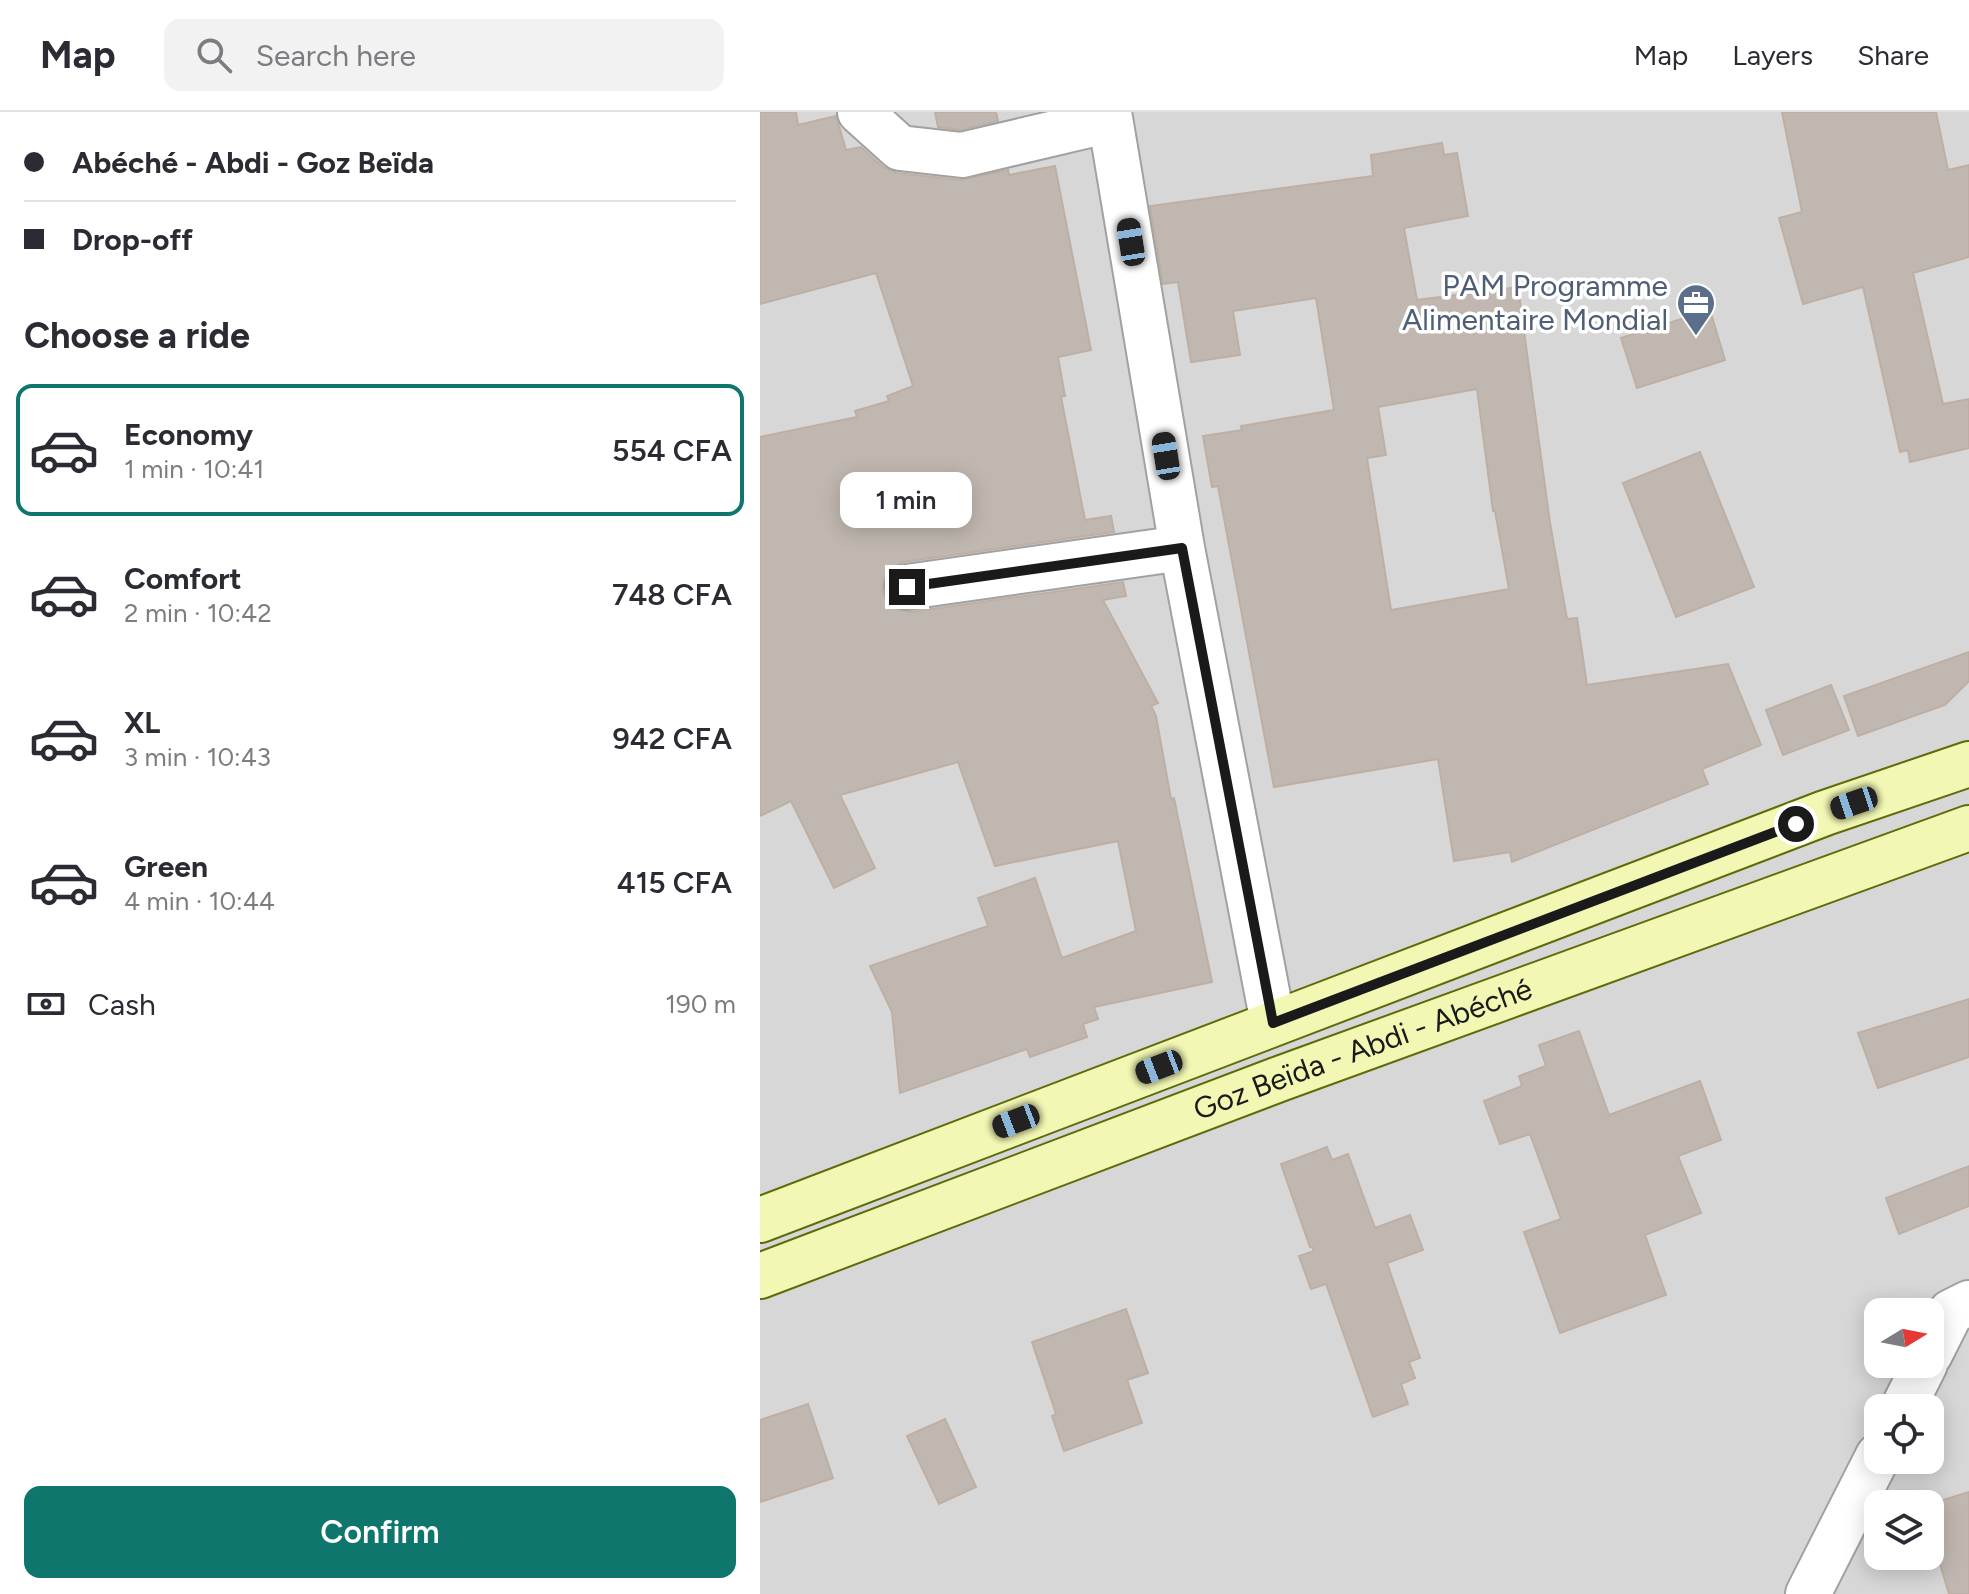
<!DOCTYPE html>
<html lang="en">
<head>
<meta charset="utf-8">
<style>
	:root { --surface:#fff; --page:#f2f2f3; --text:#2b2b33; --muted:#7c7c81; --line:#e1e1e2; --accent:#0f766e }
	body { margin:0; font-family:Figtree,sans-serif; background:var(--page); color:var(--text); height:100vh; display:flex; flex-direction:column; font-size:30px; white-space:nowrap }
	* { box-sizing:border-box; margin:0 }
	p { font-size:26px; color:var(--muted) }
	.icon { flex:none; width:44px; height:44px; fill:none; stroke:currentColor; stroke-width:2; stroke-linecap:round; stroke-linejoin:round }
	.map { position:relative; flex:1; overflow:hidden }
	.sheet { display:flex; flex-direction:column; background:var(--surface); width:760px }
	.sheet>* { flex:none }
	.hud { display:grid; align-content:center; height:176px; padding:0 24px; background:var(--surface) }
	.needle { width:52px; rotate:80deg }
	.tools { position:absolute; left:1104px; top:1186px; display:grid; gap:16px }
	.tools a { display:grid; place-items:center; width:80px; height:80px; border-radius:16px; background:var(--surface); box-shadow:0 4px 20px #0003; font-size:40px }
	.end { position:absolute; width:36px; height:36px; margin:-18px; border:10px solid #1a1a1a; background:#fff; box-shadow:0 0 0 4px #fff }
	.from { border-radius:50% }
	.bubble { position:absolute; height:56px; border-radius:16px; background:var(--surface); box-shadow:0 4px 20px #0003; font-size:26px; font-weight:600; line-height:56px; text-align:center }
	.car { position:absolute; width:24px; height:48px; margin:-24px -12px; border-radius:10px; box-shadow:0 0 6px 2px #0007; background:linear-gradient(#222 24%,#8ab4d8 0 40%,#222 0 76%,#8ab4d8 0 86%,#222 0) }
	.hud b { display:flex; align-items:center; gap:28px; height:76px; font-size:30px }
	.hud b+b { border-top:2px solid var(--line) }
	.hud i { width:20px; height:20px; background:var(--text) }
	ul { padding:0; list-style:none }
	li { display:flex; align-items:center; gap:24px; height:132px; margin:0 16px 12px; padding:0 8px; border:4px solid transparent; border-radius:16px }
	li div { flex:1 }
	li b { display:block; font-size:30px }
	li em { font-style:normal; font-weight:600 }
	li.active { border-color:var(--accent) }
	li>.icon { width:72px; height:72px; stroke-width:1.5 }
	h2 { padding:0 24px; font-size:36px; line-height:96px }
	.pay { display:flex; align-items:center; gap:20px; height:88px; padding:0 24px; font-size:30px }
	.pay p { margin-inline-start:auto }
	.button { display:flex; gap:16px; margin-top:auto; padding:16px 24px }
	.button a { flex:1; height:92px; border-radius:16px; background:var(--accent); color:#fff; font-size:32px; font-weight:600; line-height:92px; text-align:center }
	header { display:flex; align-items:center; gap:48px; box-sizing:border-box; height:112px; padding:0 40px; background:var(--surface); border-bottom:2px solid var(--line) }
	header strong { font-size:38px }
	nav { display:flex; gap:44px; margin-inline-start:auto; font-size:28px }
	.search { width:560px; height:72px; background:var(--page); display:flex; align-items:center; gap:20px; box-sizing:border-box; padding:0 28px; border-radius:16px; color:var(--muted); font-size:30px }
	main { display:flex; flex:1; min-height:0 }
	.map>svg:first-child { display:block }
</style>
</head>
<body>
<header>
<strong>Map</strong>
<div class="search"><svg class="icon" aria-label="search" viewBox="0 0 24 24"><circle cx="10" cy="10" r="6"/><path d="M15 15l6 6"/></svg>Search here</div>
<nav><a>Map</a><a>Layers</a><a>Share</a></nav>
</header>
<main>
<section class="sheet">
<div class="hud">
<b><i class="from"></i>Abéché - Abdi - Goz Beïda</b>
<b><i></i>Drop-off</b>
</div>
<h2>Choose a ride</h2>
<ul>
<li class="active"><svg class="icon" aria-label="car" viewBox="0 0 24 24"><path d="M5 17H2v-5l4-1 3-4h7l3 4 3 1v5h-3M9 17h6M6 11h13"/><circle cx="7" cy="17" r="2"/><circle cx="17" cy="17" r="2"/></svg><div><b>Economy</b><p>1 min · 10:41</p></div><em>554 CFA</em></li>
<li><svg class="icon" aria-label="car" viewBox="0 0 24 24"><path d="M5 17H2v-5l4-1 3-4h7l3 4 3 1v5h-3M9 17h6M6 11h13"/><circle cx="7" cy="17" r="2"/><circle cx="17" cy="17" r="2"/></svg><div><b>Comfort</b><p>2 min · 10:42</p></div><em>748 CFA</em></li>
<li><svg class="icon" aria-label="car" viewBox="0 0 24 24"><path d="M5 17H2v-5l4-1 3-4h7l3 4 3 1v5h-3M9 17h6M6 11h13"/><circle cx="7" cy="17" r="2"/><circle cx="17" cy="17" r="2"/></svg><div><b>XL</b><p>3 min · 10:43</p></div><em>942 CFA</em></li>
<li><svg class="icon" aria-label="car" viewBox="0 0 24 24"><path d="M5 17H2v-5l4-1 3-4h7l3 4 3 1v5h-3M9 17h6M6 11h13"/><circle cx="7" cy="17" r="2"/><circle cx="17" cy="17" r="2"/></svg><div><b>Green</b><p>4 min · 10:44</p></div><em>415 CFA</em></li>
</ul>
<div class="pay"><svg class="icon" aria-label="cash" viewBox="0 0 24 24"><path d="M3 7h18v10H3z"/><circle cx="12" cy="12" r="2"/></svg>Cash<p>190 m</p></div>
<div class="button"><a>Confirm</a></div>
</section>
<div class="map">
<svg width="1209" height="1482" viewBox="0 0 1209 1482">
	<rect width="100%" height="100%" fill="#ece8e0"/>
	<path fill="#d8d7d7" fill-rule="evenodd" d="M0 0H1209V1482H0ZM1118 1200H1170V1252H1118ZM1118 1296H1170V1348H1118ZM1118 1392H1170V1444H1118Z"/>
	<path fill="#c0b8b0" stroke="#bdafa3" stroke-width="2" fill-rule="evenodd" d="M0 0H36L38 13 76 4 86 38 101 35 123 55 137 61 200 68 248 58 249 63 295 54 331 238 298 245 305 284 301 285 325 408 351 404 354 420 143 450 132 455 124 465 122 479 127 490 137 498 151 500 363 470 366 484 343 488 398 591 391 594 396 604 411 687 414 686 452 870 334 895 338 907 323 912 327 925 270 945 267 937 140 981 132 900 110 854 228 814 218 786 275 766 302 846 376 819 358 729 235 754 198 650 80 683 115 756 74 776 31 689 0 704V325L97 305 95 299 129 289 127 284 153 274 116 161 0 192Z
		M175 0H236L238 9 200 18 178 15Z
		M1022 0H1176L1188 58 1209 53V145L1153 161 1183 292 1209 287V336L1150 350 1148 338 1140 340 1103 175 1043 192 1019 106 1042 100Z
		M682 31 684 43 697 41 708 104 644 116 657 188 758 175 790 411 807 507 817 506 827 573 968 552 1001 633 942 657 948 672 752 750 750 740 694 749 678 647 514 675 458 374 452 375 443 324 482 318 481 314 574 298 556 186 473 199 480 243 431 250 418 170 403 172 390 94 613 64 611 43ZM717 277 733 399H735L749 477 631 498 607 346 626 343 618 295Z
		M950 198 965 248 877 276 861 226Z
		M940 340 994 475 916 505 863 371Z
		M1209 540V569L1185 593 1098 624 1084 584Z
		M1071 573 1089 618 1023 643 1006 598Z
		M1209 887V945L1118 976 1098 921Z
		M819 919 849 1003 940 969 961 1028 918 1044 941 1101 885 1123 906 1183 800 1221 764 1120 801 1107 770 1022 740 1032 724 989 762 974 759 964 786 954 779 933Z
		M567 1035 572 1048 588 1042 615 1116 650 1103 663 1138 627 1151 660 1246 649 1250 655 1266 641 1272 648 1292 613 1305 566 1172 551 1177 539 1144 554 1139 552 1135H550L521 1052Z
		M1209 1054V1094L1139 1122 1126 1086Z
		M366 1197 388 1261 367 1268 382 1311 304 1339 292 1304 296 1302 272 1230Z
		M48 1292 73 1366 0 1390V1308Z
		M185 1307 216 1375 179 1392 147 1324Z
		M1209 1380V1482H1189L1170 1419V1392Z"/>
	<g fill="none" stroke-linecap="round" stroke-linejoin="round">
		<defs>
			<path id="minor" d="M100 0 140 36 202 43 350 8
				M349 0 422 436 513 911
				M147 475 422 436
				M1170 1242 1191 1200 1209 1191
				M1143 1296 1165 1252
				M1048 1482 1118 1344"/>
			<g id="secondary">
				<path d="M0 1108 1065 701 1209 652"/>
				<path id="s1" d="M0 1164 522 966 1209 716"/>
			</g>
		</defs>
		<use href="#minor" stroke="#a1a1a1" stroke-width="48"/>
		<use href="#secondary" stroke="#5e6b08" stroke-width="48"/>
		<use href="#minor" stroke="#fff" stroke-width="44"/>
		<use href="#secondary" stroke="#f2f7b3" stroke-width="44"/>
	</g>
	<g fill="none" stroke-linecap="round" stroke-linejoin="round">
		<path stroke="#1a1a1a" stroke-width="10" d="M147 475 422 436 513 911 1036 712"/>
	</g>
	<defs>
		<symbol id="office-pin" viewBox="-11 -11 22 30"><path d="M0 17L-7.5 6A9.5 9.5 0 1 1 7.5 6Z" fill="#5c6f8a" stroke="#fff"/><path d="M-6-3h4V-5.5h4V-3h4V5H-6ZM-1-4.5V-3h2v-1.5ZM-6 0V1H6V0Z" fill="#fff"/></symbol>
	</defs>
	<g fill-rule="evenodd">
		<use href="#office-pin" x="914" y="169" width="44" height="60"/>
	</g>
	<g text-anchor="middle" stroke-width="7" stroke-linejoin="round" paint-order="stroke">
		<g font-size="30" fill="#4e5e75" stroke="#fff" text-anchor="end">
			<text x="908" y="184">PAM Programme<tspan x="908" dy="34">Alimentaire Mondial</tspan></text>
		</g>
		<g font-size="30" fill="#1a1a1a" stroke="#fff">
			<text dy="10" stroke="none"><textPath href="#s1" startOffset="644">Goz Beïda - Abdi - Abéché</textPath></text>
		</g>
	</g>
</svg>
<div class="tools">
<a><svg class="needle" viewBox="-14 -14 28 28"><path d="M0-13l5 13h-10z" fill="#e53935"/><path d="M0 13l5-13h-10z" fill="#7c7c81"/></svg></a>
<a><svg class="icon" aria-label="locate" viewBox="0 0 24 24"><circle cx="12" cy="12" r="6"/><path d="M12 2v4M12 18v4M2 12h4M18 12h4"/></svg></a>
<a><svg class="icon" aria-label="layers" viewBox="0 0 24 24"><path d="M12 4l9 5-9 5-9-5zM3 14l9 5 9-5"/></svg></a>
</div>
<i class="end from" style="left:1036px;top:712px"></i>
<i class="end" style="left:147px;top:475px"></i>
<div class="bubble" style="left:80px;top:360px;width:132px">1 min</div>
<i class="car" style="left:371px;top:130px;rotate:351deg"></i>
<i class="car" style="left:406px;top:344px;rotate:351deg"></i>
<i class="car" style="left:1094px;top:691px;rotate:251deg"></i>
<i class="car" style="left:399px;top:955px;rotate:249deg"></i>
<i class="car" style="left:256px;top:1009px;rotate:249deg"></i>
</div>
</main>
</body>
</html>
